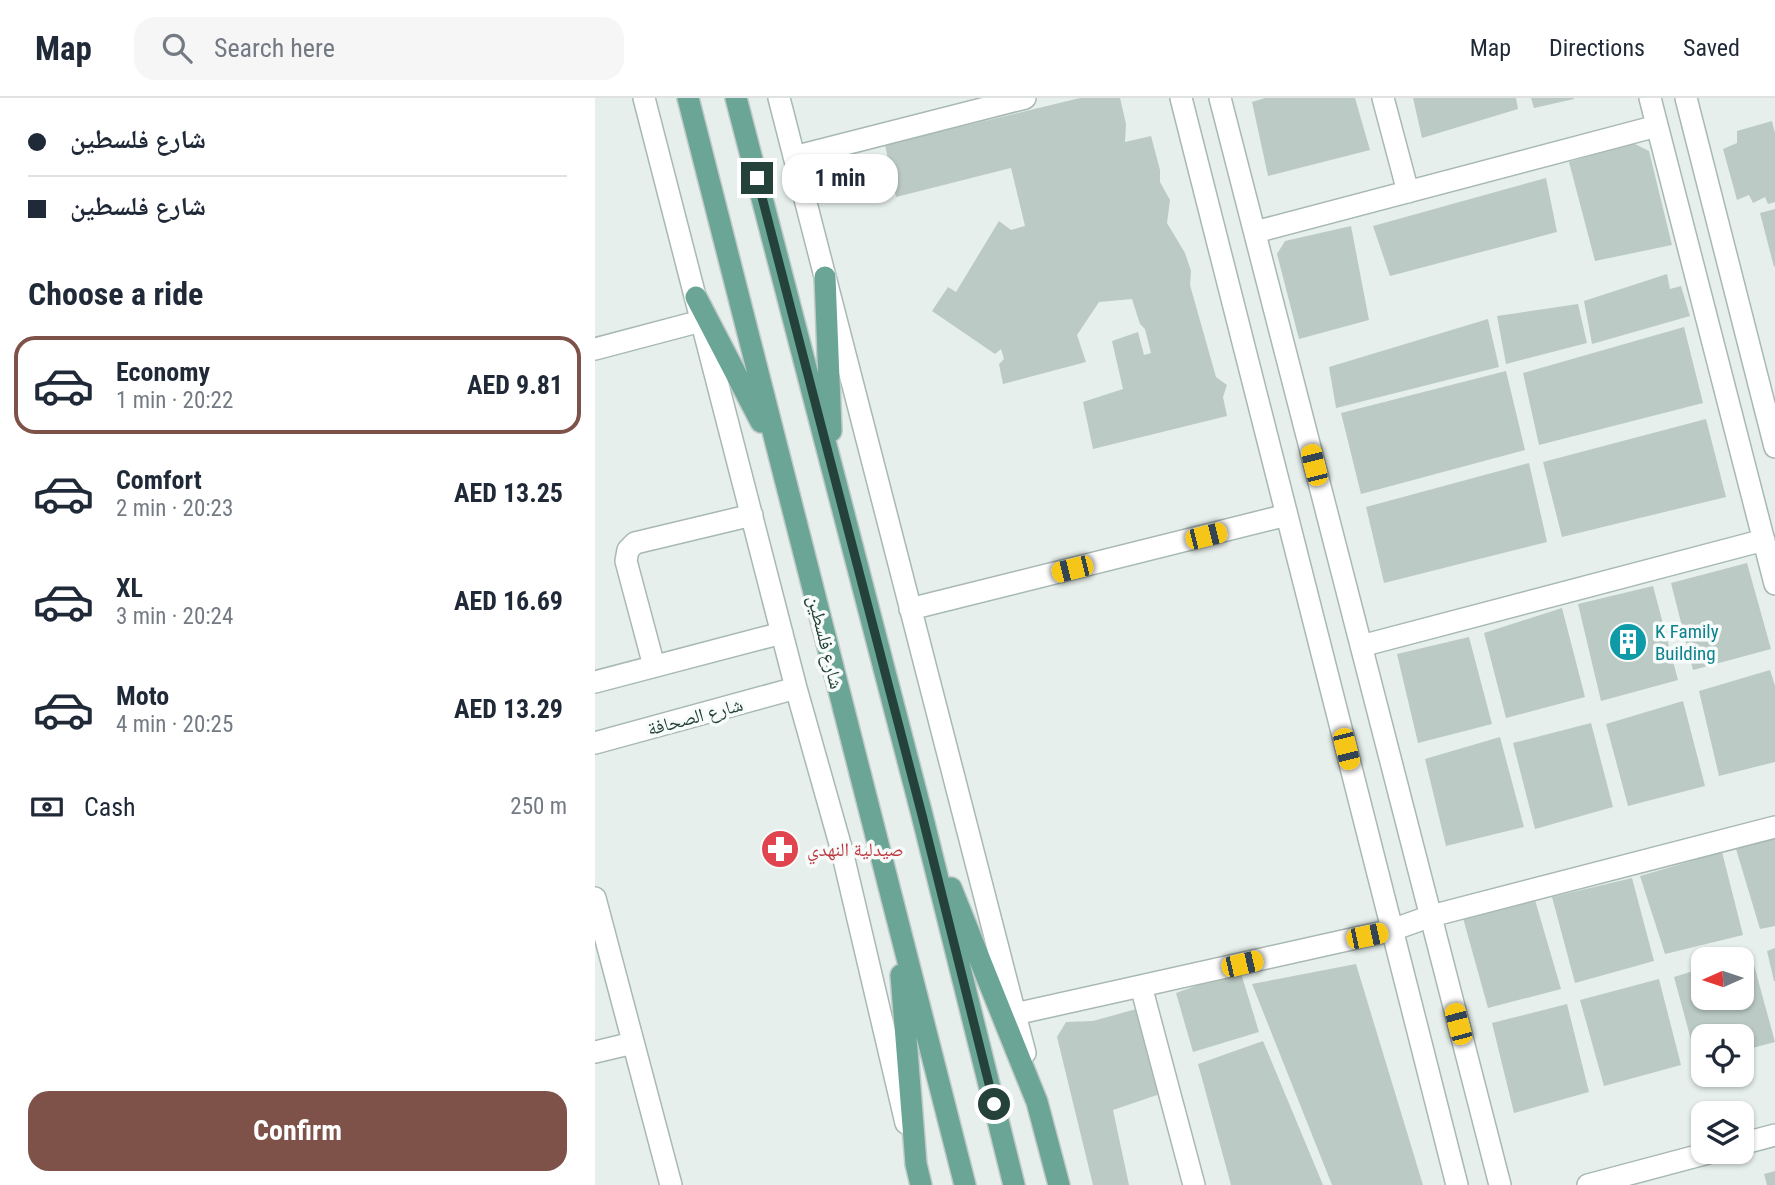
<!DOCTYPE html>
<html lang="en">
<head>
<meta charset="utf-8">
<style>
	:root { --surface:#fff; --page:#f6f6f7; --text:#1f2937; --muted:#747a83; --line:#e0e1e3; --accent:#7f5249 }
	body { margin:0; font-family:"Roboto Condensed","Noto Naskh Arabic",sans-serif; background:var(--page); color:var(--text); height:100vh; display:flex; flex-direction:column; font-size:26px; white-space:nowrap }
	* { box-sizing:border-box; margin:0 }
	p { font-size:23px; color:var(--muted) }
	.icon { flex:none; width:38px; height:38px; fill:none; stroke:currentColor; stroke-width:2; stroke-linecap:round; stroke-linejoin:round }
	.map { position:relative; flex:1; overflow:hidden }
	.details { display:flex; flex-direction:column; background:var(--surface); width:595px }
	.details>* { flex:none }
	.hud { display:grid; align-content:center; height:154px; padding:0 28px; background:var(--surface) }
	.needle { width:46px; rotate:267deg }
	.tools { position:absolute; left:1096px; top:849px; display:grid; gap:14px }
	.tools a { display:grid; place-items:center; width:63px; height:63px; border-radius:14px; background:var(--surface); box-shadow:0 2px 5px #0004; font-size:35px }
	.end { position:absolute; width:32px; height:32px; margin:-16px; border:9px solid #24423a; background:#fff; box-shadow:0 0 0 4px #fff }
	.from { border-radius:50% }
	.bubble { position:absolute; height:49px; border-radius:21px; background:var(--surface); box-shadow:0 2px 5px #0004; font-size:23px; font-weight:700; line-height:49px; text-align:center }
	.car { position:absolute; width:21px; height:42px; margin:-21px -10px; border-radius:9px; box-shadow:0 0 5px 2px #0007; background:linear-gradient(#f5c518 24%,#345 0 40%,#f5c518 0 76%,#345 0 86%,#f5c518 0) }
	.hud b { display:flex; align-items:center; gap:24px; height:66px; font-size:26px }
	.hud b+b { border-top:2px solid var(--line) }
	.hud i { width:18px; height:18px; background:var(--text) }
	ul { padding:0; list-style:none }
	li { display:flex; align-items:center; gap:21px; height:98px; margin:0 14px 10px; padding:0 14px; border:4px solid transparent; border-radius:21px }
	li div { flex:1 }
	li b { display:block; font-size:26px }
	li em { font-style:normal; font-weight:700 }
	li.on { border-color:var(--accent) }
	li>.icon { width:63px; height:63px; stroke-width:1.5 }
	h2 { padding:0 28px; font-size:32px; line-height:84px }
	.pay { display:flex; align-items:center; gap:18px; height:77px; padding:0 28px; font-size:26px }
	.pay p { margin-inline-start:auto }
	.action { display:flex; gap:14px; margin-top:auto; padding:14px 28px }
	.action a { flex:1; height:80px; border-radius:21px; background:var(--accent); color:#fff; font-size:28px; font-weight:700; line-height:80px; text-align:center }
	header { display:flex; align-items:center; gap:42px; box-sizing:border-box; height:98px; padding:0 35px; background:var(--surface); border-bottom:2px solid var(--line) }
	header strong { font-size:33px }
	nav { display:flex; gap:38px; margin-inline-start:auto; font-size:24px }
	.search { width:490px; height:63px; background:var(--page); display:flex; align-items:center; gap:18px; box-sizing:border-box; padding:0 24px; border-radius:21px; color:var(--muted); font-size:26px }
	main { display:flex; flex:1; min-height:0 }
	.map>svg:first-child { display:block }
</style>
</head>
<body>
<header>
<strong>Map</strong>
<div class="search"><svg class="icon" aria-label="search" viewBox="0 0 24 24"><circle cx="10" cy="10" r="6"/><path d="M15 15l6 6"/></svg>Search here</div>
<nav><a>Map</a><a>Directions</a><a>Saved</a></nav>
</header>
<main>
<section class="details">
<div class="hud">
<b><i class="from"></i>شارع فلسطين</b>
<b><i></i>شارع فلسطين</b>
</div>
<h2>Choose a ride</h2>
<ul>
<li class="on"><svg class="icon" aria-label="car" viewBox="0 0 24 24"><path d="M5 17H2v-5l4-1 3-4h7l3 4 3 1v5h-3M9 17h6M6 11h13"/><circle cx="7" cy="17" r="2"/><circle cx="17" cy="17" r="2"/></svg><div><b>Economy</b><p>1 min · 20:22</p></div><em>AED 9.81</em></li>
<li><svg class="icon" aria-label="car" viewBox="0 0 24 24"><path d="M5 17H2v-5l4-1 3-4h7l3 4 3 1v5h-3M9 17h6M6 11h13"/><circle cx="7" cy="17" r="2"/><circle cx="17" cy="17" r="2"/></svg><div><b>Comfort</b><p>2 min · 20:23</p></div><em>AED 13.25</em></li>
<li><svg class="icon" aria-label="car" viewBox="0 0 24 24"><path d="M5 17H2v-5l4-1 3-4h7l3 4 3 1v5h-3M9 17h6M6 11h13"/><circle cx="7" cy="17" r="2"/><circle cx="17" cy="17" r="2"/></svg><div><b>XL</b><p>3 min · 20:24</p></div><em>AED 16.69</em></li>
<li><svg class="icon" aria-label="car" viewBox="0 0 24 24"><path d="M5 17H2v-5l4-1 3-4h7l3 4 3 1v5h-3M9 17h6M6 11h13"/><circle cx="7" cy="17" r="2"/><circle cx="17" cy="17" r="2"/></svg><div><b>Moto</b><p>4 min · 20:25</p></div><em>AED 13.29</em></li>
</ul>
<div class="pay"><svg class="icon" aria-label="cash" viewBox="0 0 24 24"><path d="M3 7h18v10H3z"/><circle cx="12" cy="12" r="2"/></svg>Cash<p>250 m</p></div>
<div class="action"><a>Confirm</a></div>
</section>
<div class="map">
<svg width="1180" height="1087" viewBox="0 0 1180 1087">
	<rect width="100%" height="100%" fill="#e6efeb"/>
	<path fill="#bbcac4" d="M485 0H525L531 26 530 44 556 38 565 72V84L575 102 572 125 590 155 596 173 595 187 621 279 632 287 628 299 632 318 498 351 488 304 528 291 517 243 543 234 549 257 556 255 550 231 545 226 537 201 504 204 482 237 491 264 408 286 404 266 409 261 406 251 400 256 337 213 353 189 361 194 404 123 416 132 430 128 416 70 301 99 290 47Z
		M670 0H760L775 52 673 78 657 4Z
		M818 0H921L923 11 827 40Z
		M936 0H979V1L939 10Z
		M1177 23 1180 35V104L1173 106 1170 99 1158 105 1154 97 1142 102 1128 51 1142 45V33Z
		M1038 45 1054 53 1077 147 1000 163 974 64Z
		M951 80 962 134 795 178 778 128Z
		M1180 111V168L1179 169 1165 115Z
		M756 128 774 222 704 241 682 156 690 143Z
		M1072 176 1075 191 1086 188 1095 218 997 246 989 203Z
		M983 206 992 245 911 266 902 218Z
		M893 221 904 269 741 310 734 269Z
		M1089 229 1108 305 944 347 928 275Z
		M911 273 930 352 766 396 746 315Z
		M1111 321 1131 399 967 439 948 364Z
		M934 365 952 444 789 485 771 409Z
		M1152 465 1176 551 1098 572 1076 485Z
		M1058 488 1083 582 1006 603 983 506Z
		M967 510 990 599 911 620 889 535Z
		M874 539 897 626 823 645 802 556Z
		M1175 572 1180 588V664L1124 678 1104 593Z
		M1088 603 1110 688 1033 708 1011 626Z
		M996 625 1018 709 940 731 918 645Z
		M905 639 929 729 851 748 830 661Z
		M1180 739V828L1165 831 1141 751Z
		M1127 754 1148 837 1070 856 1045 778Z
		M1037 780 1059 863 980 885 957 799Z
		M940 802 966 891 893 910 868 820Z
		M1180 850V883H1179L1172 853Z
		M1156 856 1180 944 1146 953V938H1108V963L1102 964 1079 879 1108 870V900H1146V859Z
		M761 866 828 1087H737L657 886Z
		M645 872 664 934 598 954 581 895Z
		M1064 881 1086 967 1009 988 985 902Z
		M972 906 994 994 919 1015 897 925Z
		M545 910 565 996 518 1012 534 1087H498L462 939 471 924 498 923Z
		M668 943 728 1087H636L603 966Z
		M1180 1073V1087H1172L1169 1076Z"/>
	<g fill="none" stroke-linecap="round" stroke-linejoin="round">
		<defs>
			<path id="minor" d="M49 0 201 590 247 753 311 1025
				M184 0 430 955
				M586 0 862 1087
				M625 0 905 1087
				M788 0 813 94
				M1055 0 1180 486
				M1091 0 1180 349
				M199 59 430 0
				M660 134 1062 28
				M0 251 106 223
				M315 511 692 417
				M766 548 1169 442
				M59 568 31 463 33 452 40 445 157 417
				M0 584 187 535
				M0 645 201 590
				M0 800 76 1087
				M546 888 599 1087
				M420 916 797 832 836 818 1180 729
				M0 954 38 945
				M1146 1046 1180 1037
				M993 1087 1117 1054"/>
			<path id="major" d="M93 0 370 1087
				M141 0 327 717 419 1087
				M230 179 236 333
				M101 199 166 324
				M356 790 442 1004 464 1087
				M306 877 321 1066 326 1087"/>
		</defs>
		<use href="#minor" stroke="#a8b8b2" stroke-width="24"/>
		<use href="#major" stroke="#c2cac8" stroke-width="24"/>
		<use href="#minor" stroke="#fff" stroke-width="21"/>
		<use href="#major" stroke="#6aa596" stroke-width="21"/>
	</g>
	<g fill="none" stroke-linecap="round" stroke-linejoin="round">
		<path stroke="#24423a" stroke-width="9" d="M162 80 327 717 399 1006"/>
	</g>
	<defs>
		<symbol id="building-disc" viewBox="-11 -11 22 22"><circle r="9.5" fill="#0f9aa8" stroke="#f7fbf9"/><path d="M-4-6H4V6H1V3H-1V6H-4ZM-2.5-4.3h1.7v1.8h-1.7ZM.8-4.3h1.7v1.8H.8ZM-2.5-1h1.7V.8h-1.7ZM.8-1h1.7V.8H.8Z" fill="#fff"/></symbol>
		<symbol id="pharmacy-disc" viewBox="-11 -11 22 22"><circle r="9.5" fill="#e0444e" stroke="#f7fbf9"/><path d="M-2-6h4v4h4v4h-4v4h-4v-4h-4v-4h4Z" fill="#fff"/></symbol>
	</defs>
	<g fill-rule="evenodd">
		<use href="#building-disc" x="1011" y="522" width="44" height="44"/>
		<use href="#pharmacy-disc" x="163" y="729" width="44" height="44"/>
	</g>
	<g text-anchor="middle" stroke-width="7" stroke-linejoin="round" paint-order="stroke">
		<g font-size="19" fill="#0d838f" stroke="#f7fbf9" text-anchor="start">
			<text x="1060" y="540">K Family<tspan x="1060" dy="22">Building</tspan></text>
		</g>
		<g font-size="19" fill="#24423a" stroke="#f7fbf9">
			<text transform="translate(231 544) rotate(76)" y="7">شارع فلسطين</text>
			<text transform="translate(100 618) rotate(-15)" y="7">شارع الصحافة</text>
		</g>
		<g font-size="19" fill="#be3a42" stroke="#f7fbf9" text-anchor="start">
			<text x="212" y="758">صيدلية النهدي</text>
		</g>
	</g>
</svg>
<div class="tools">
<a><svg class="needle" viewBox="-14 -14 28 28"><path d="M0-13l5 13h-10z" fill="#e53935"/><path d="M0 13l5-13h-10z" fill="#747a83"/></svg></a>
<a><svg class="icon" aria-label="locate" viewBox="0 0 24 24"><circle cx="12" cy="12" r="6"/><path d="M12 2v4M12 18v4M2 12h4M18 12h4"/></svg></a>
<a><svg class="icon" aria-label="layers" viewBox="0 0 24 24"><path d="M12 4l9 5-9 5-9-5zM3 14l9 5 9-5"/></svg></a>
</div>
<i class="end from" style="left:399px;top:1006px"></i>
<i class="end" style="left:162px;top:80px"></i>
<div class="bubble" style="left:187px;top:56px;width:116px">1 min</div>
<i class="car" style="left:719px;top:367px;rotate:346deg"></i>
<i class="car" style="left:611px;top:438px;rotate:76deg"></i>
<i class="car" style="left:477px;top:471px;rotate:256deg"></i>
<i class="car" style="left:751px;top:651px;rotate:166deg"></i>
<i class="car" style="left:772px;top:838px;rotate:78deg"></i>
<i class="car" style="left:647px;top:866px;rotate:77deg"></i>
<i class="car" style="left:863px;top:926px;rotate:345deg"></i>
</div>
</main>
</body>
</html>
